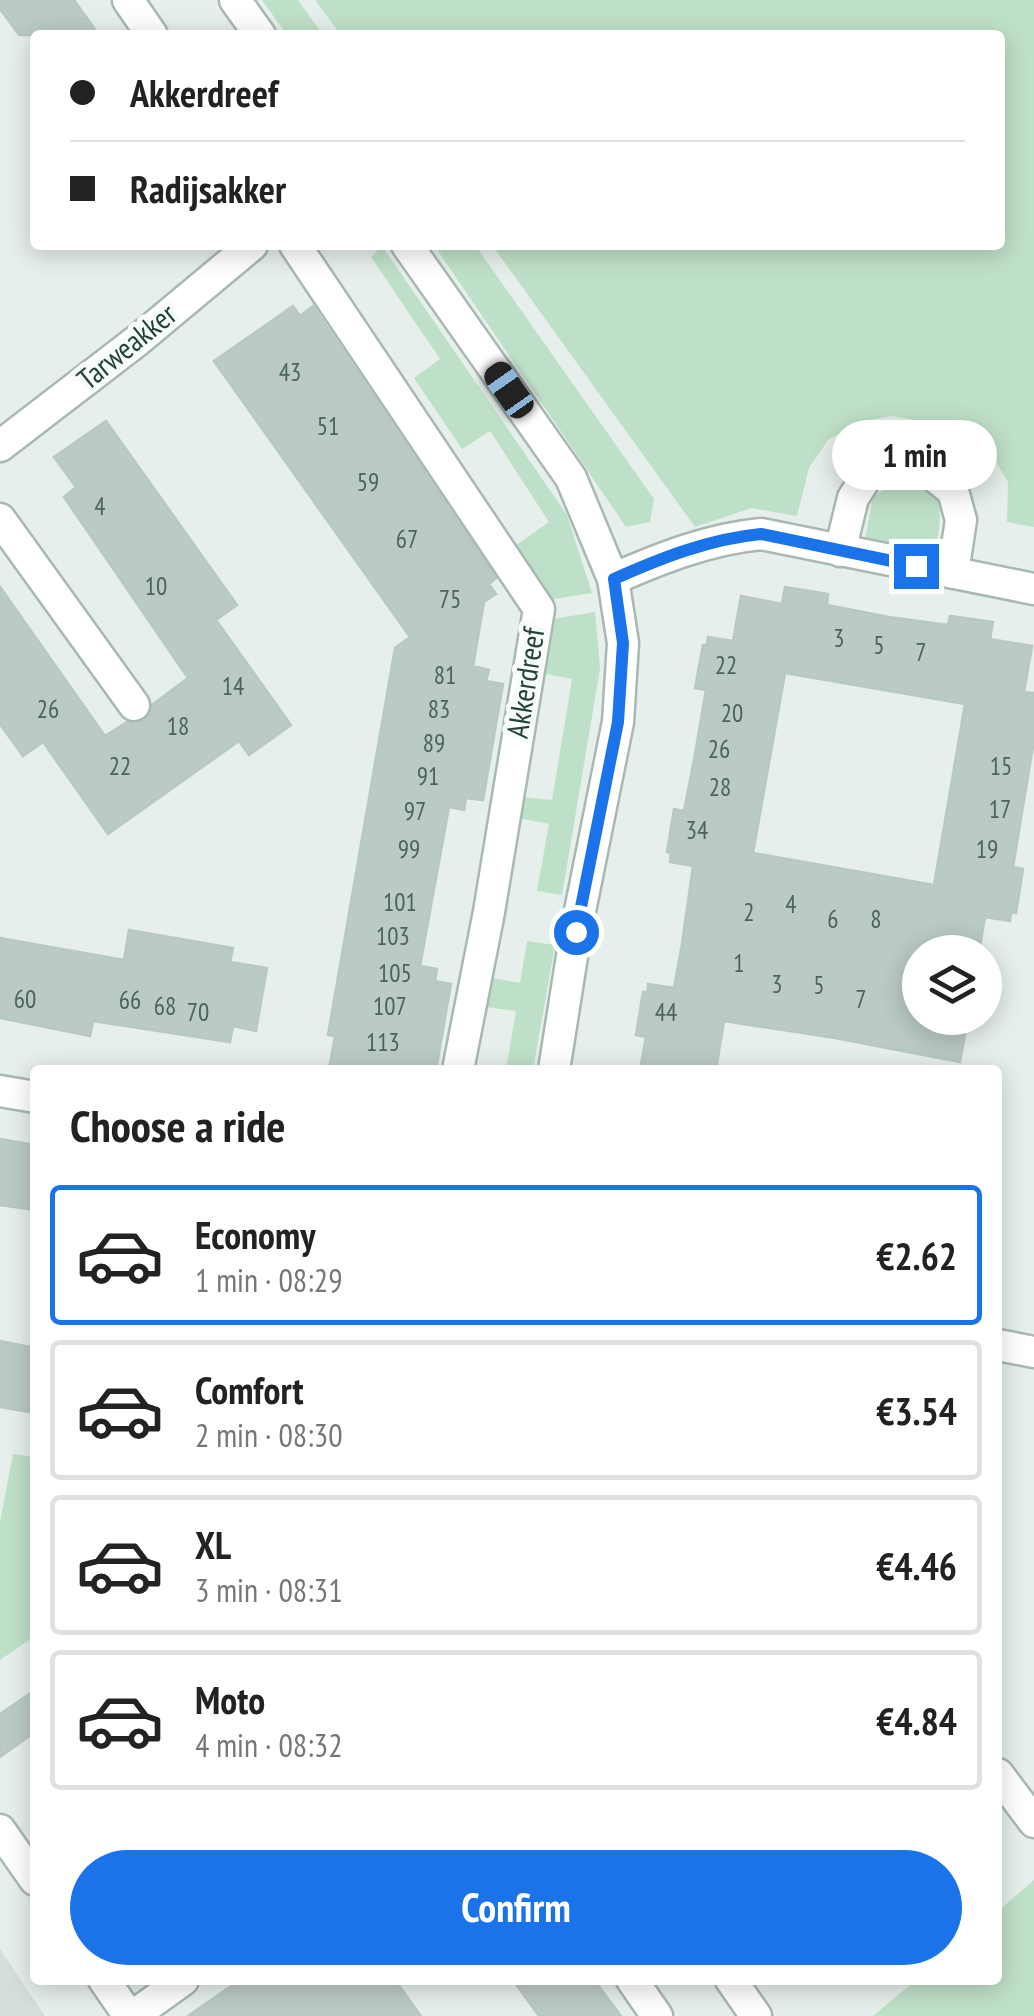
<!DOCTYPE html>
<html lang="en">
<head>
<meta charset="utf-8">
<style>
	:root { --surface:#fff; --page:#f6f6f6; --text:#222; --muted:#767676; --line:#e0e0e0; --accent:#1a73e8 }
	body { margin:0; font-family:"PT Sans Narrow",sans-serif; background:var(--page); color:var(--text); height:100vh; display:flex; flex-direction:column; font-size:38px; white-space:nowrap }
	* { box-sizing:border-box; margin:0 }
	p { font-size:32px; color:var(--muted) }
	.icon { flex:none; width:55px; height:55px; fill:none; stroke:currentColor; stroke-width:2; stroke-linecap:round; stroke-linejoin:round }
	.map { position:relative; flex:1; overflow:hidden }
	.drawer { position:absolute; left:30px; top:1065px; width:972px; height:920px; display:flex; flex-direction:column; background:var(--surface); border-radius:10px; box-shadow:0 5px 25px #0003 }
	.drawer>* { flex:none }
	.guide { position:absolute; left:30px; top:30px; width:975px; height:220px; border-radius:10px; box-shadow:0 5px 25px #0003; display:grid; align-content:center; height:220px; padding:0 40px; background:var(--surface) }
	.fabs { position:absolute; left:902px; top:935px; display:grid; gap:20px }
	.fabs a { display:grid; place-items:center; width:100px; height:100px; border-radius:50%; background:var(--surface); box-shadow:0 5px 25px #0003; font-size:50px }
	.end { position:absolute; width:45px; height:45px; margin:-22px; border:12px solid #1a73e8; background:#fff; box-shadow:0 0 0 5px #fff }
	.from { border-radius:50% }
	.bubble { position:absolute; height:70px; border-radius:35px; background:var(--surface); box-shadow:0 5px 25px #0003; font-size:32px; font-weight:700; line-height:70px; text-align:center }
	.car { position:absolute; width:30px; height:60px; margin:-30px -15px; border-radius:12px; box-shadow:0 0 8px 2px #0007; background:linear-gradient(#222 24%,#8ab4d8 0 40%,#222 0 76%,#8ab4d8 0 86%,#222 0) }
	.guide b { display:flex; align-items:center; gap:35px; height:95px; font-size:38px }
	.guide b+b { border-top:2px solid var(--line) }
	.guide i { width:25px; height:25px; background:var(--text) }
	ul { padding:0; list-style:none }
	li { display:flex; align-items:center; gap:30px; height:140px; margin:0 20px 15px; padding:0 20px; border:5px solid var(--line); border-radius:10px }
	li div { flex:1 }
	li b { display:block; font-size:38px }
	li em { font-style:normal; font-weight:700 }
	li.current { border-color:var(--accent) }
	li>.icon { width:90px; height:90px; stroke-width:1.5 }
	h2 { padding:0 40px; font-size:45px; line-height:120px }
	.primary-button { display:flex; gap:20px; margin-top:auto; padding:20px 40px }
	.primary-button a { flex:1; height:115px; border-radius:60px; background:var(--accent); color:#fff; font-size:40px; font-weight:700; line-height:115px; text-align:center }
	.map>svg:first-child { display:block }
</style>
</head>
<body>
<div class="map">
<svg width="1034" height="2016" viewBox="0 0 1034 2016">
	<rect width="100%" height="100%" fill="#e6efeb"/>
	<path fill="#d4dfda" d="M0 1949 45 2016H0Z"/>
	<path fill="#bfe0c8" d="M262 0H298L323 35H287Z
		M315 0H1034V527L1007 522 1008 482 987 447 950 426 892 416 859 422 828 440 809 468 797 516 751 508 695 527 492 245H1000V35H341Z
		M434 245H475L654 499 650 522 626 527Z
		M382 246 567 515 592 593 548 600 512 548 549 522 490 431 462 449 414 378 440 359 371 257Z
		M891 486C903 488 922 488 932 494 947 503 936 544 934 559L864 545 873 496Z
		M595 612 600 669 562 895 537 891 549 824 519 818 522 797 552 800 572 679 542 673 553 619Z
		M527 941 555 945 533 1070H506L516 1011 486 1007 491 978 520 983Z
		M13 1454 35 1457V1636L0 1660V1522Z
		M1034 1880V2016H873L916 1980H998V1911Z"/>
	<path fill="#bbcac4" stroke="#b8c9c2" stroke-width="2.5" fill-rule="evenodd" d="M0 0H74L99 35H19L0 9Z
		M293 306 300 316 313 306 496 578 489 584 496 594 484 602 473 666 489 670 486 681 503 684 483 800 466 798 464 810 449 807 420 966 437 969 435 981 451 984 436 1070H329L335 1036 328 1035 395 648 410 637 214 361Z
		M106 421 237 605 216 620 291 725 249 755 239 741 108 834 43 742 23 756 0 724V587L105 736 127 722 135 724 144 721 151 714 152 705 188 678 64 497 76 487 54 457Z
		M785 587 828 594 827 605 889 617 948 625 950 616 993 622 990 639 1032 646 1024 692 1034 693V740L1013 867 1023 869 1016 913 1011 912 1010 921 985 917 979 952H920V1018H968L960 1062 835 1038 724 1021 716 1070H640L646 1037 636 1035 643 992H648V984L674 988 682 944 693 866 670 862 671 853 667 852 674 809 684 811 694 760 706 690 695 688 703 645H707L708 637 733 641 741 596 782 604ZM785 673 965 704 934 885 753 853Z
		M129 930 233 948 230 962 267 968 256 1031 233 1026 230 1042 93 1021 90 1036 0 1018V938L124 960Z
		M0 1139 35 1145V1210L0 1205Z
		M0 1341 35 1348V1413L0 1407Z
		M35 1690V1732L0 1757V1714Z
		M240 1980H395L421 2016H188Z
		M513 1980H594L621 2016H539Z"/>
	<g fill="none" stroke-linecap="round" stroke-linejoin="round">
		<defs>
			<path id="minor" d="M128 0 152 35
				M235 0 260 35
				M295 245 539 609 489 912 458 1070
				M407 245 571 478 613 579 623 643 618 722 576 931 554 1070
				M0 446 138 340 252 245
				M0 519 134 705
				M840 551 853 498 871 470 903 467 929 472 953 491 961 520 953 573
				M613 579C661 558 709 539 761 534L1034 589
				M0 1091 35 1097
				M998 1345 1034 1352
				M998 1774 1034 1822
				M0 1830 35 1880
				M104 1980 129 2016
				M632 1980 657 2016
				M731 1980 756 2016
				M133 2016 183 1980"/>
		</defs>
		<use href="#minor" stroke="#a8b8b2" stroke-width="35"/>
		<use href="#minor" stroke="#fff" stroke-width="30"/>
	</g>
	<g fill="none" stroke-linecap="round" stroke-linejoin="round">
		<path stroke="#1a73e8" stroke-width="12" d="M576 932 618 722 623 643 614 579C661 558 709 539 761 534L916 566"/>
	</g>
	<g text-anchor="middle" stroke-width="10" stroke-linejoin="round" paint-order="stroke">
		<g font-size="25" fill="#4a645c">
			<text x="290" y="381">43</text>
			<text x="328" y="435">51</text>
			<text x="368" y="491">59</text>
			<text x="100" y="515">4</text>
			<text x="407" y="548">67</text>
			<text x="156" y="595">10</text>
			<text x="450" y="608">75</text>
			<text x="839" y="647">3</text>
			<text x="879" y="654">5</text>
			<text x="921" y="661">7</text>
			<text x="726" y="674">22</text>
			<text x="445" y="684">81</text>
			<text x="233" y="695">14</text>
			<text x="48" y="718">26</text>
			<text x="439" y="718">83</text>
			<text x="732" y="722">20</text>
			<text x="178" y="735">18</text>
			<text x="434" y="752">89</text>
			<text x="719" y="758">26</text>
			<text x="120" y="775">22</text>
			<text x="1001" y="775">15</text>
			<text x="428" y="785">91</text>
			<text x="720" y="796">28</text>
			<text x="1000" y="818">17</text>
			<text x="415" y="820">97</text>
			<text x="697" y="839">34</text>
			<text x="409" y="858">99</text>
			<text x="987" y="858">19</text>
			<text x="400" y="911">101</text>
			<text x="791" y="913">4</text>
			<text x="749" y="921">2</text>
			<text x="833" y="928">6</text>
			<text x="876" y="928">8</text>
			<text x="393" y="945">103</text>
			<text x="739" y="972">1</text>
			<text x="395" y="982">105</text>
			<text x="777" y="993">3</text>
			<text x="819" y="994">5</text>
			<text x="25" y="1008">60</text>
			<text x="861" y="1008">7</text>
			<text x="130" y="1009">66</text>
			<text x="165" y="1015">68</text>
			<text x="390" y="1015">107</text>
			<text x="198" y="1021">70</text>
			<text x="666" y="1021">44</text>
			<text x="383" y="1051">113</text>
		</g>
		<g font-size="30" fill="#24423a" stroke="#f7fbf9">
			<text transform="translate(127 347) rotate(-39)" y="10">Tarweakker</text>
			<text transform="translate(526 683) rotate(-81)" y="10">Akkerdreef</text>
		</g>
	</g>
</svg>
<div class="fabs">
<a><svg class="icon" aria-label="layers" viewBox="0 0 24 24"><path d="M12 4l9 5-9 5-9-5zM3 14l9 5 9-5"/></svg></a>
</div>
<i class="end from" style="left:576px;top:932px"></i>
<i class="end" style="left:916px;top:566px"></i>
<div class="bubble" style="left:832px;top:420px;width:165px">1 min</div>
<i class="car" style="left:509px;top:390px;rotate:325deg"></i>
<div class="guide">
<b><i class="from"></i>Akkerdreef</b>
<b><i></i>Radijsakker</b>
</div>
<section class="drawer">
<h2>Choose a ride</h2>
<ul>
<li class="current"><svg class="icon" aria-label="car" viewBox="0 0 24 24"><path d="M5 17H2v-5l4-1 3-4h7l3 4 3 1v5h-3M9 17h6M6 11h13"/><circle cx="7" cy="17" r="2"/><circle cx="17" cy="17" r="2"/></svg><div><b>Economy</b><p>1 min · 08:29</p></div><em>€2.62</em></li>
<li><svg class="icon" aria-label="car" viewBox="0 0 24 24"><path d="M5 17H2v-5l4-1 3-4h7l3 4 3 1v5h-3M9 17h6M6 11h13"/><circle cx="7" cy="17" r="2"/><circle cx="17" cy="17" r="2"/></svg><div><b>Comfort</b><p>2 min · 08:30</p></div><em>€3.54</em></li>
<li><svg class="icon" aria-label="car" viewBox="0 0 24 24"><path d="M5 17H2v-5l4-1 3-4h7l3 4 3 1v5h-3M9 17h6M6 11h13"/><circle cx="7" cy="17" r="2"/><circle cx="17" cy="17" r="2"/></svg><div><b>XL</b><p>3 min · 08:31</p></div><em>€4.46</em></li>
<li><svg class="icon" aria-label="car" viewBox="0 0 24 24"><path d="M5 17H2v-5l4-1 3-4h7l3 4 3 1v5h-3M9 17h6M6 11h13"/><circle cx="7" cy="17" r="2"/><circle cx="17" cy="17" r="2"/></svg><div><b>Moto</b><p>4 min · 08:32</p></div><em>€4.84</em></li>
</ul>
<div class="primary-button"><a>Confirm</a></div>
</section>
</div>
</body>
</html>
